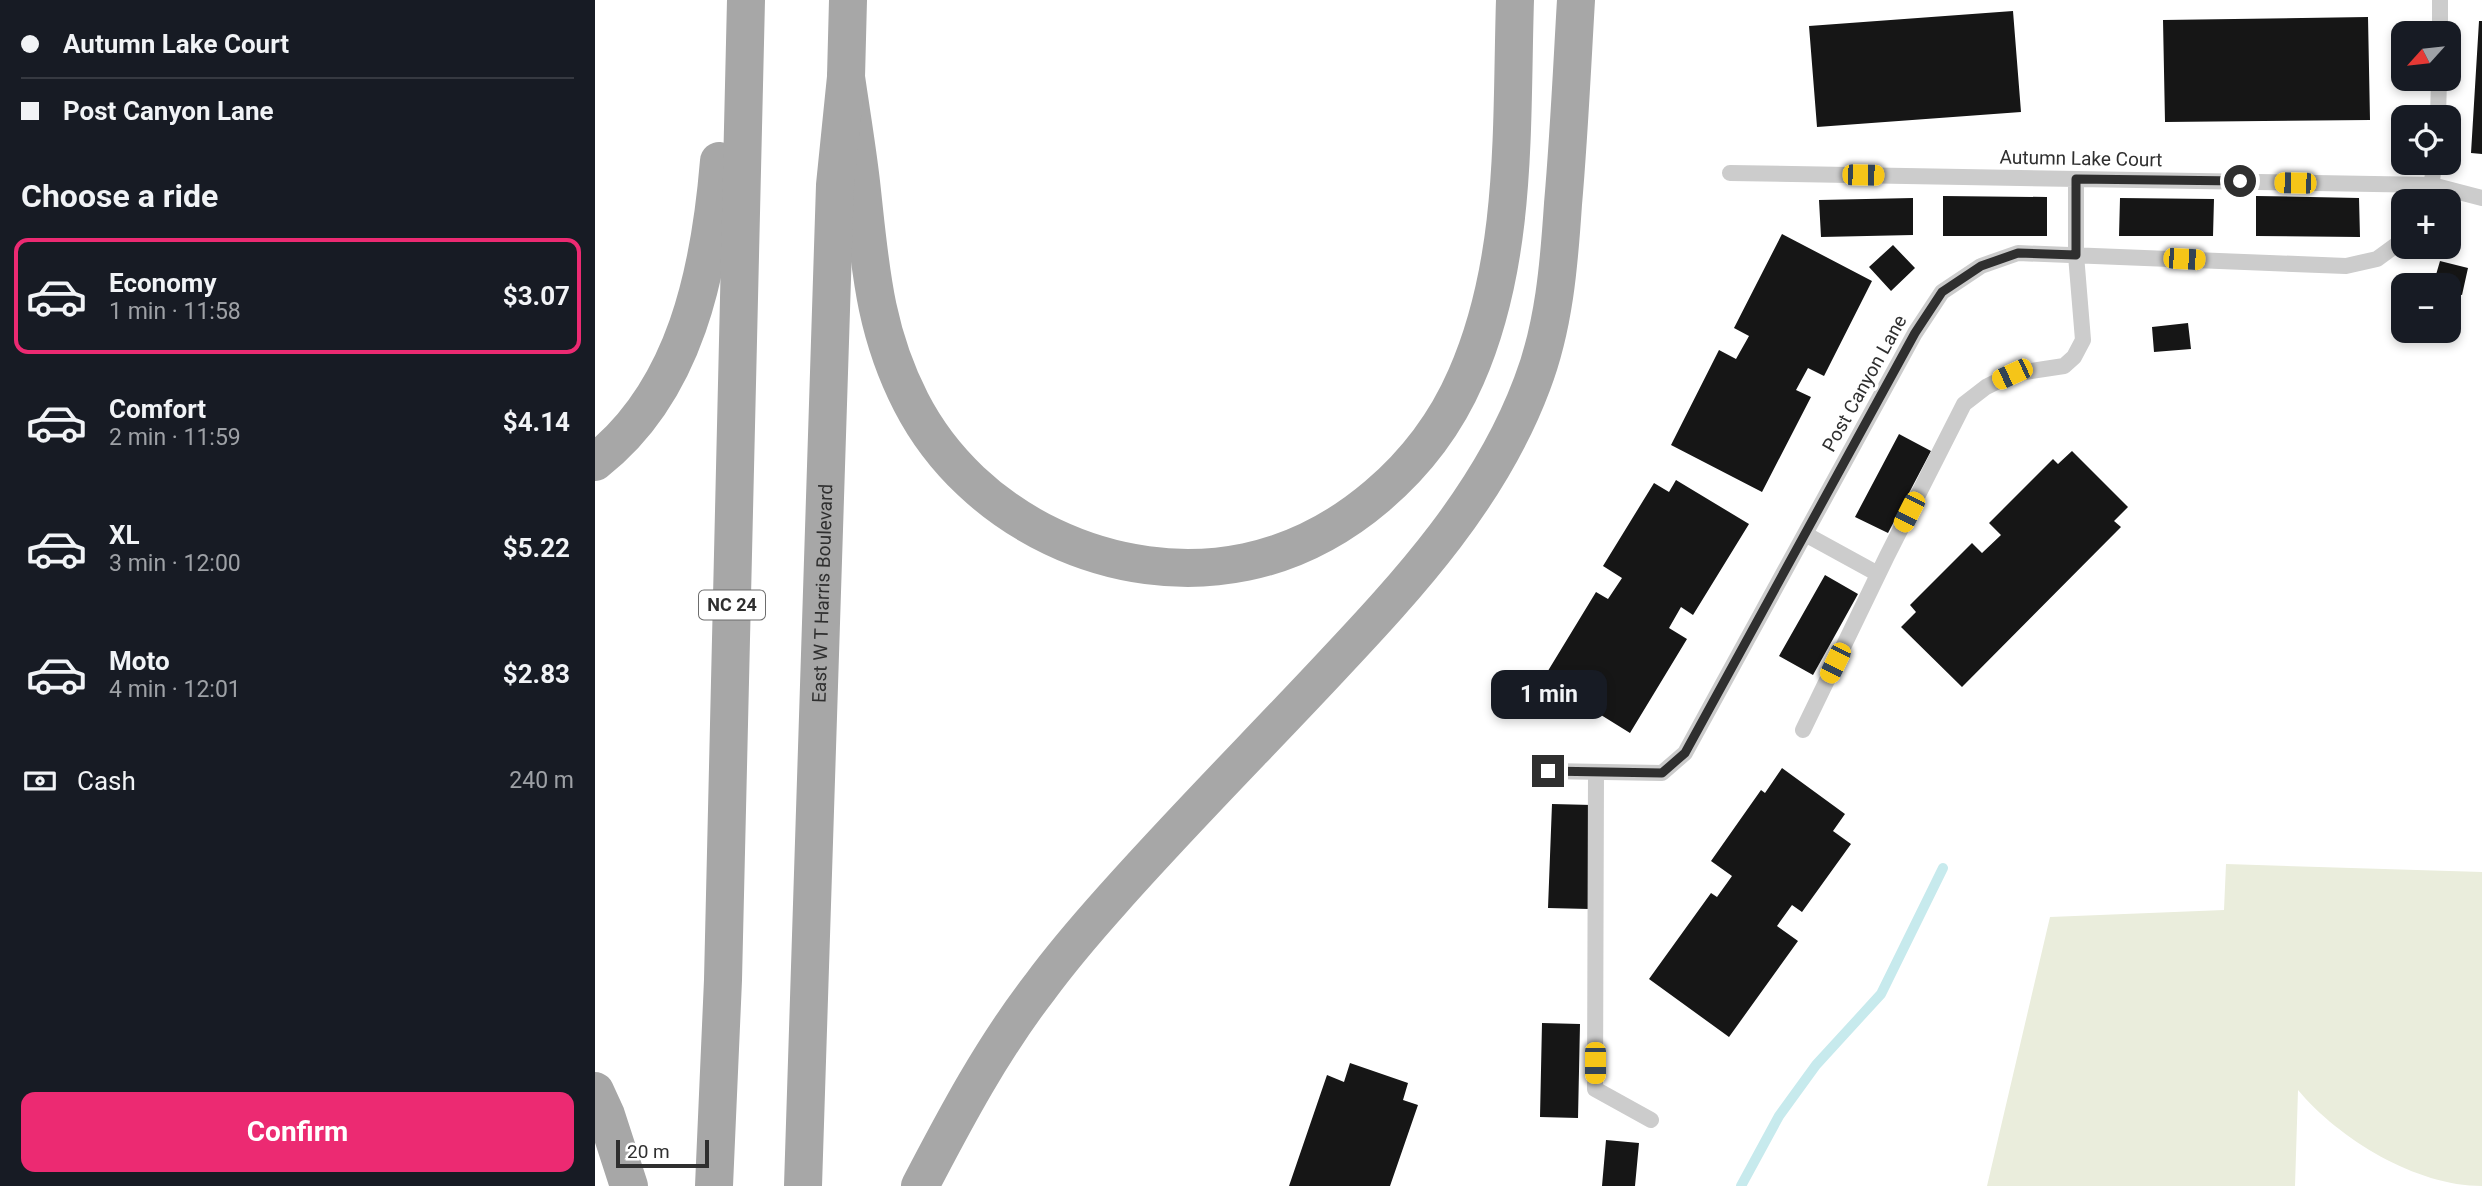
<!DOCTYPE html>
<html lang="en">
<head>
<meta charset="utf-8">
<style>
	:root { --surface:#171b24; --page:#20242c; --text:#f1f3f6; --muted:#9ea1a6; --line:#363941; --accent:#ec2a72 }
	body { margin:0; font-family:Roboto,sans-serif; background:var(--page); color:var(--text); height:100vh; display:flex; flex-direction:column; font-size:26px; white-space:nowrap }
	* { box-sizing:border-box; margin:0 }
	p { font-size:23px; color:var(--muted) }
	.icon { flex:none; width:38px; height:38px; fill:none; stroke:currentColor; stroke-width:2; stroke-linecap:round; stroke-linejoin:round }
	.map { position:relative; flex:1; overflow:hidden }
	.drawer { display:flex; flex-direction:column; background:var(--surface); width:595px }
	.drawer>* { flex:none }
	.hud { display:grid; align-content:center; height:154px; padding:0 21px; background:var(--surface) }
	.needle { width:46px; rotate:243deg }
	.fabs { position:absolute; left:1796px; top:21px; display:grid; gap:14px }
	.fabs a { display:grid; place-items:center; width:70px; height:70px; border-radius:14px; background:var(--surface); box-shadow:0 4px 10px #0003; font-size:35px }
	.scale { position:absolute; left:21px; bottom:18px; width:93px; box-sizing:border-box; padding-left:7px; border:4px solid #2f2f2f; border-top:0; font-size:19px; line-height:24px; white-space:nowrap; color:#2f2f2f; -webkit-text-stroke:5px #fff; paint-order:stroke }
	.end { position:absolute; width:32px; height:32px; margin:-16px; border:9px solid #2f2f2f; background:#fff; box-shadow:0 0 0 4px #fff }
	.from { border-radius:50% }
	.bubble { position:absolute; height:49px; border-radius:14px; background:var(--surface); box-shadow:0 4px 10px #0003; font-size:23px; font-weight:700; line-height:49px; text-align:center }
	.car { position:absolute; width:21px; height:42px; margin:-21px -10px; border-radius:9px; box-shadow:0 0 5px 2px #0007; background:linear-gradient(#f5c518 24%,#345 0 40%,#f5c518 0 76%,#345 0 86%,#f5c518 0) }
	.hud b { display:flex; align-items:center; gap:24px; height:66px; font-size:26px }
	.hud b+b { border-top:2px solid var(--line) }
	.hud i { width:18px; height:18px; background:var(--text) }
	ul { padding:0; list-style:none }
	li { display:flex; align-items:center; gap:21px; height:116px; margin:0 14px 10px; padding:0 7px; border:4px solid transparent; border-radius:14px }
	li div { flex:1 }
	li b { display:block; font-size:26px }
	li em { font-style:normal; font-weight:700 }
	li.active { border-color:var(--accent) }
	li>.icon { width:63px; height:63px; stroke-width:1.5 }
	h2 { padding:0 21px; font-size:32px; line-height:84px }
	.pay { display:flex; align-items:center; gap:18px; height:77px; padding:0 21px; font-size:26px }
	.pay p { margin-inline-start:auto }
	.action { display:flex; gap:14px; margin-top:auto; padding:14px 21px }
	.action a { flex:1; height:80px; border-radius:14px; background:var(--accent); color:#fff; font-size:28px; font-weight:700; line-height:80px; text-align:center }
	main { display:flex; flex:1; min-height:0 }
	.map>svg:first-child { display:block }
</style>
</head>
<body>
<main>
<section class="drawer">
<div class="hud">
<b><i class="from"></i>Autumn Lake Court</b>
<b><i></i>Post Canyon Lane</b>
</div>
<h2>Choose a ride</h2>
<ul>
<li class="active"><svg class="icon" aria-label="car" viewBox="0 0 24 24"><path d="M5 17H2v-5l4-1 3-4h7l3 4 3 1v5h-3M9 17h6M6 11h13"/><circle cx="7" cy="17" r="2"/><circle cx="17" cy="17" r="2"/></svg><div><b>Economy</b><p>1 min · 11:58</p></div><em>$3.07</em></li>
<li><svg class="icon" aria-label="car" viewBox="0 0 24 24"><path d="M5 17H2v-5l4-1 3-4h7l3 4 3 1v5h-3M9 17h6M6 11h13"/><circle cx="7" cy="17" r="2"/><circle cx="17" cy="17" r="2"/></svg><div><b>Comfort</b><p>2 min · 11:59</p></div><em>$4.14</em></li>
<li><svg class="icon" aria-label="car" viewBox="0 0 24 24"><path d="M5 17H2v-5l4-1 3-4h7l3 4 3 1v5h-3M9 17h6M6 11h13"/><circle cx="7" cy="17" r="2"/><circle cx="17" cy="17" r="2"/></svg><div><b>XL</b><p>3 min · 12:00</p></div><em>$5.22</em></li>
<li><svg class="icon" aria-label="car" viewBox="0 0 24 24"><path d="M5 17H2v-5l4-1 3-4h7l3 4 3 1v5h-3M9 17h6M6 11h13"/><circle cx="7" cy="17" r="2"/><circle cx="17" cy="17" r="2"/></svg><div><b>Moto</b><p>4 min · 12:01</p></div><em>$2.83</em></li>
</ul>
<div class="pay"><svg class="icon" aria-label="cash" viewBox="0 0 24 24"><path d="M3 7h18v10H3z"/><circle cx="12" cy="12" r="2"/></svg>Cash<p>240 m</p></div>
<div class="action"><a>Confirm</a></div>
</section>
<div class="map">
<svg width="1887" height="1186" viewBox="0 0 1887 1186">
	<rect width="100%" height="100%" fill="#fff"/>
	<path fill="#eaeddc" d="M1631 864 1887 872V1186C1821 1186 1744 1139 1703 1090L1700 1186H1392L1455 917 1629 910Z"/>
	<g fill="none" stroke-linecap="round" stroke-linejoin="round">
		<path stroke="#c7eaed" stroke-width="10" d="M1146 1186 1184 1116 1221 1065 1286 994 1348 868"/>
	</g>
	<path fill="#161616" d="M1418 11 1426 112 1222 127 1214 26Z
		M1773 17 1775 120 1570 122 1568 20Z
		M1884 21H1887V154L1876 153Z
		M1348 196 1452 197V236H1348Z
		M1661 196 1764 198 1765 237 1661 236Z
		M1318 198V235L1226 237 1224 200Z
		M1525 198 1619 199 1618 236H1524Z
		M1187 234 1277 281 1229 376 1213 368 1201 390 1216 397 1167 492 1076 445 1124 350 1141 359 1154 336 1139 328Z
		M1298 245 1320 268 1296 291 1274 267Z
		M1845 261 1873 268 1867 295 1853 292V285H1838Z
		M1593 323 1596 349 1559 352 1557 327Z
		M1304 434 1336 451 1293 533 1260 517Z
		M1477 451 1533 507 1519 521 1526 527 1367 687 1306 627 1321 612 1315 605 1377 543 1387 553 1406 535 1394 523 1458 459 1463 464Z
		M1081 480 1154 524 1098 615 1086 607 1074 628 1092 639 1035 733 948 679 1001 592 1013 599 1027 578 1008 566 1059 483 1074 492Z
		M1230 575 1263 594 1218 675 1184 656Z
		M1187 768 1250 814 1238 831 1256 844 1207 912 1197 905 1182 926 1203 941 1134 1037 1054 979 1116 893 1122 897 1137 876 1116 861 1166 790 1170 793Z
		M957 804 997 805 994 909 953 908Z
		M947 1023 985 1024 983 1118 945 1117Z
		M755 1063 813 1083 808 1100 823 1105 795 1186H694L732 1075 749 1082Z
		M1011 1140 1044 1143 1040 1186H1007Z"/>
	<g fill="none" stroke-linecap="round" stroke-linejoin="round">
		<path stroke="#ccc" stroke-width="16" d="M1845 33V0
			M1843 117 1844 79
			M1135 173 1837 185 1887 198
			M1835 201 1839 163
			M1210 534 1283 574
			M1208 730 1292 556 1369 404 1391 387 1417 374 1469 366 1479 357 1488 340 1481 255V179
			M953 771 1067 773 1090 753 1320 333 1347 292 1386 266 1423 253 1751 266 1782 259 1808 240
			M1001 772 1000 1089 1056 1120"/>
		<g stroke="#a7a7a7" stroke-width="38">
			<path d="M251 77C256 112 262 147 266 182 275 262 278 328 316 402 377 521 520 589 651 562 747 542 832 467 871 377 923 259 916 126 920 0"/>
			<path d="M0 462C91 391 115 270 124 161"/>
			<path d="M0 1091 11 1115 34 1186"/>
			<path d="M119 1186 128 980 151 0"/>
			<path id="s1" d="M208 1186 240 185 251 77 253 0"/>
			<path d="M325 1186C361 1117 397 1049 445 987 467 957 492 928 517 900 587 821 662 746 734 669 815 583 895 496 937 384 959 327 964 265 968 204 974 136 977 68 981 0"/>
		</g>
	</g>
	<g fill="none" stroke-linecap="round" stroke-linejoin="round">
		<path stroke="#2f2f2f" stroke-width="9" d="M953 771 1067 773 1090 753 1320 333 1347 292 1386 266 1423 253 1481 255V179L1645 181"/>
	</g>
	<g text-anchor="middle" stroke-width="7" stroke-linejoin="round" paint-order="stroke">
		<rect fill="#fff" stroke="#6d6d6d" stroke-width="2" x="104" y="590.5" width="66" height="29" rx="5"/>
		<g font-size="18" font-weight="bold" fill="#2f2f2f">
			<text x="137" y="611">NC 24</text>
		</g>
		<g font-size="19" fill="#2f2f2f" stroke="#fff">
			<text transform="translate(1486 158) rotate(1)" y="7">Autumn Lake Court</text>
			<text transform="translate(1269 383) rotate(-61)" y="7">Post Canyon Lane</text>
			<text dy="7" stroke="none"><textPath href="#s1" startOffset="593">East W T Harris Boulevard</textPath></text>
		</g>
	</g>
</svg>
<div class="fabs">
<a><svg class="needle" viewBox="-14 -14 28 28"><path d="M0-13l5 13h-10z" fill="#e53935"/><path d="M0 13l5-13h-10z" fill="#9ea1a6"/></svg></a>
<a><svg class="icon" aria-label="locate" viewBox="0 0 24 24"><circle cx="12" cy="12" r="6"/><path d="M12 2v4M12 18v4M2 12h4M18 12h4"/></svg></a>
<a>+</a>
<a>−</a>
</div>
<div class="scale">20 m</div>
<i class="end from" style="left:1645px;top:181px"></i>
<i class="end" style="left:953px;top:771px"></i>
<div class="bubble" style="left:896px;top:670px;width:116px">1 min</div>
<i class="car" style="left:1268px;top:175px;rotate:91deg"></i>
<i class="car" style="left:1700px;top:183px;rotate:271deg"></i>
<i class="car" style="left:1589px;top:259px;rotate:93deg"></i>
<i class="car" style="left:1417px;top:374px;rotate:245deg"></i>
<i class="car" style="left:1314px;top:512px;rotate:207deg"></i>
<i class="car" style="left:1240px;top:663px;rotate:206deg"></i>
<i class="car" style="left:1000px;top:1063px;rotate:180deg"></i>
</div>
</main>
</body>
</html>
